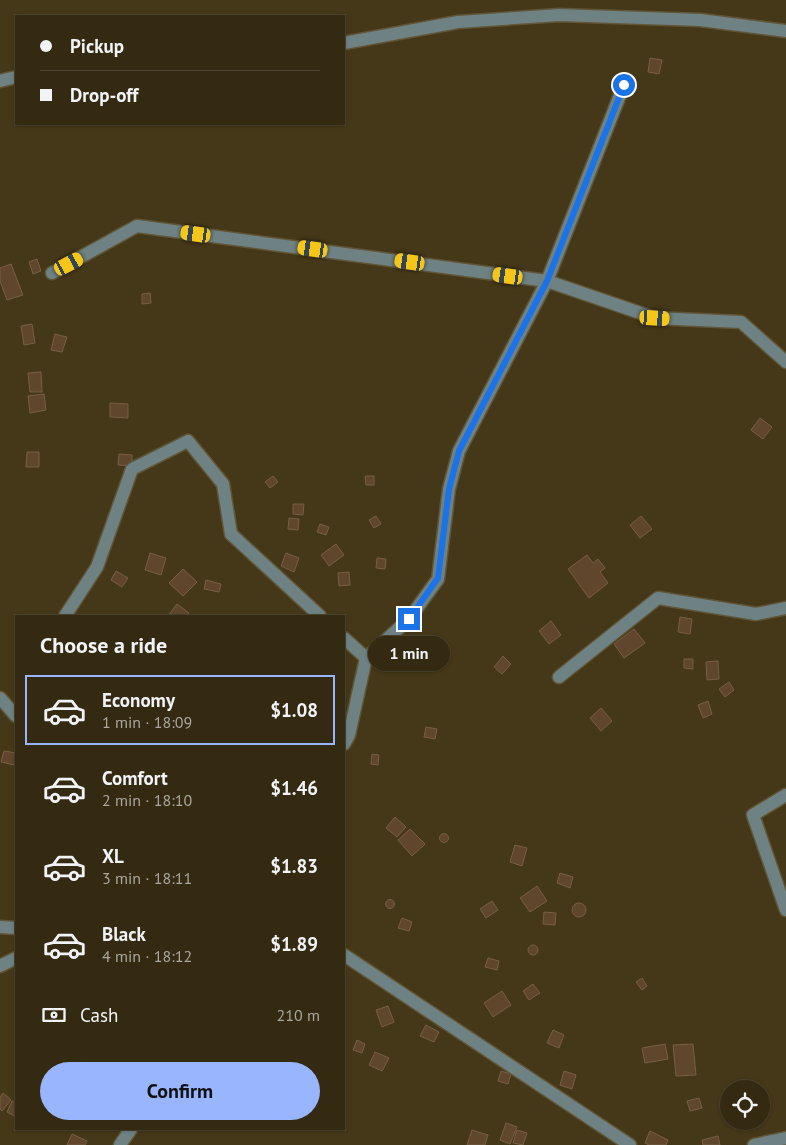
<!DOCTYPE html>
<html lang="en">
<head>
<meta charset="utf-8">
<style>
	:root { --surface:#342a12; --page:#3f3620; --text:#f1f3f6; --muted:#a9a79f; --line:#4e4632; --accent:#98b5fd }
	body { margin:0; font-family:"PT Sans",sans-serif; background:var(--page); color:var(--text); height:100vh; display:flex; flex-direction:column; font-size:19px; white-space:nowrap }
	* { box-sizing:border-box; margin:0 }
	p { font-size:16px; color:var(--muted) }
	.icon { flex:none; width:28px; height:28px; fill:none; stroke:currentColor; stroke-width:2; stroke-linecap:round; stroke-linejoin:round }
	.map { position:relative; flex:1; overflow:hidden }
	.drawer { position:absolute; left:15px; top:615px; width:330px; height:515px; display:flex; flex-direction:column; background:var(--surface); border-radius:0px; box-shadow:0 1px 4px #0004,0 0 0 1px var(--line) }
	.drawer>* { flex:none }
	.hud { position:absolute; left:15px; top:15px; width:330px; height:110px; border-radius:0px; box-shadow:0 1px 4px #0004,0 0 0 1px var(--line); display:grid; align-content:center; height:110px; padding:0 25px; background:var(--surface) }
	.fabs { position:absolute; left:720px; top:1080px; display:grid; gap:10px }
	.fabs a { display:grid; place-items:center; width:50px; height:50px; border-radius:50%; background:var(--surface); box-shadow:0 1px 4px #0004,0 0 0 1px var(--line); font-size:25px }
	.end { position:absolute; width:22px; height:22px; margin:-11px; border:6px solid #1a73e8; background:#fff; box-shadow:0 0 0 2px #fff }
	.from { border-radius:50% }
	.bubble { position:absolute; height:35px; border-radius:18px; background:var(--surface); box-shadow:0 1px 4px #0004,0 0 0 1px var(--line); font-size:16px; font-weight:700; line-height:35px; text-align:center }
	.car { position:absolute; width:15px; height:30px; margin:-15px -8px; border-radius:6px; box-shadow:0 0 4px 1px #0007; background:linear-gradient(#f5c518 24%,#345 0 40%,#f5c518 0 76%,#345 0 86%,#f5c518 0) }
	.hud b { display:flex; align-items:center; gap:18px; height:48px; font-size:19px }
	.hud b+b { border-top:1px solid var(--line) }
	.hud i { width:12px; height:12px; background:var(--text) }
	ul { padding:0; list-style:none }
	li { display:flex; align-items:center; gap:15px; height:70px; margin:0 10px 8px; padding:0 15px; border:2px solid transparent; border-radius:0px }
	li div { flex:1 }
	li b { display:block; font-size:19px }
	li em { font-style:normal; font-weight:700 }
	li.on { border-color:var(--accent) }
	li>.icon { width:45px; height:45px; stroke-width:1.5 }
	h2 { padding:0 25px; font-size:22px; line-height:60px }
	.pay { display:flex; align-items:center; gap:12px; height:55px; padding:0 25px; font-size:19px }
	.pay p { margin-inline-start:auto }
	.button { display:flex; gap:10px; margin-top:auto; padding:10px 25px }
	.button a { flex:1; height:58px; border-radius:30px; background:var(--accent); color:#111; font-size:20px; font-weight:700; line-height:58px; text-align:center }
	.map>svg:first-child { display:block }
</style>
</head>
<body>
<div class="map">
<svg width="786" height="1145" viewBox="0 0 786 1145">
	<rect width="100%" height="100%" fill="#453818"/>
	<path fill="#5f462d" stroke="#775e44" d="M650 58 662 60 659 74 648 72Z
		M37 259 41 271 33 274 29 262Z
		M11 264 23 295 7 300 0 281V268Z
		M150 293 151 303 142 304V294Z
		M32 324 35 343 24 345 21 326Z
		M55 334 67 337 62 352 51 350Z
		M41 372 42 392H30L28 373Z
		M44 394 46 410 30 413 28 396Z
		M110 403 128 404V418L110 417Z
		M760 418 772 427 763 439 751 430Z
		M27 452H39V467H26Z
		M119 454 132 455V466L118 465Z
		M273 476 278 482 270 488 265 482Z
		M365 476H374V485H366Z
		M293 504H304L303 515 293 514Z
		M376 516 381 524 374 528 369 520Z
		M641 516 652 529 640 538 630 525Z
		M289 518 299 519 298 530 288 529Z
		M320 524 329 527 326 535 317 532Z
		M336 544 344 555 329 566 321 555Z
		M150 553 166 558 161 575 145 570Z
		M286 553 299 558 294 572 281 566Z
		M587 555 593 563 598 559 605 568 600 572 608 583 589 598 568 569Z
		M377 558 386 559 385 569 376 568Z
		M183 569 197 582 183 596 169 583Z
		M116 571 128 578 122 587 111 580Z
		M349 572 350 585 339 586 338 573Z
		M206 580 221 584 219 592 204 589Z
		M177 604 189 613 186 616H168Z
		M680 617 692 619 690 634 678 632Z
		M551 621 561 635 549 644 539 631Z
		M634 629 645 643 624 658 614 644Z
		M503 656 511 664 502 674 494 667Z
		M684 659H693V669L684 668Z
		M718 661 719 679 707 680 706 662Z
		M729 682 734 690 725 697 719 689Z
		M708 701 712 714 703 718 698 705Z
		M601 708 612 721 601 731 590 718Z
		M426 727 437 729 435 739 424 737Z
		M4 751 16 753 14 765 1 762Z
		M372 754 379 755 378 765 371 764Z
		M395 817 406 827 397 837 386 828Z
		M410 829 425 844 412 856 398 840Z
		M439.5 838a4.5 4.5 0 1 1 9 0a4.5 4.5 0 1 1-9 0Z
		M515 845 527 848 522 866 510 862Z
		M560 873 573 877 570 888 557 883Z
		M537 886 547 901 530 912 520 898Z
		M385.5 904a4.5 4.5 0 1 1 9 0a4.5 4.5 0 1 1-9 0Z
		M492 901 498 910 486 918 480 909Z
		M572 910a7 7 0 1 1 14 0a7 7 0 1 1-14 0Z
		M544 912 556 913 555 925 543 924Z
		M402 918 412 922 409 931 398 928Z
		M528 950a5 5 0 1 1 10 0a5 5 0 1 1-10 0Z
		M488 958 499 961 497 970 485 967Z
		M642 978 647 986 642 990 636 982Z
		M533 984 540 993 529 1000 523 991Z
		M502 991 511 1005 493 1017 484 1003Z
		M388 1006 394 1022 382 1027 376 1010Z
		M426 1025 439 1032 434 1042 420 1036Z
		M553 1030 564 1035 559 1048 547 1043Z
		M357 1040 365 1044 362 1053 353 1050Z
		M665 1044 668 1059 645 1063 642 1048Z
		M693 1044 696 1075 676 1076 673 1045Z
		M375 1052 389 1058 382 1071 369 1065Z
		M501 1071 511 1074 508 1084 498 1081Z
		M564 1071 576 1075 572 1089 560 1085Z
		M3 1093 11 1100 2 1111 0 1109V1097Z
		M699 1098 702 1108 690 1111 687 1101Z
		M12 1101 16 1102V1117L7 1112Z
		M506 1123 517 1127 510 1144 500 1140Z
		M472 1130 488 1135 485 1145H467Z
		M517 1130 527 1133 523 1145 513 1143Z
		M650 1131 668 1140 666 1145H649L645 1143Z
		M72 1134 87 1141 85 1145H67Z
		M718 1136 720 1145H703L702 1140Z"/>
	<g fill="none" stroke-linecap="round" stroke-linejoin="round">
		<defs>
			<path id="minor" d="M344 43 458 22 559 15 700 20 786 31
				M0 81 16 77
				M52 273 137 226 547 281 655 318 741 322 786 362
				M65 616 97 567 132 469 188 441 223 484 231 534 320 616
				M344 638 366 658
				M559 677 658 598 756 614 786 608
				M0 698 16 716
				M344 744 349 735 366 658 409 619 438 579 449 489 459 451 547 281 624 85
				M786 795 753 815 786 910
				M0 927 16 928
				M344 955 630 1145
				M0 966 16 958
				M120 1145 131 1129
				M754 1145 786 1138"/>
		</defs>
		<use href="#minor" stroke="#615537" stroke-width="15"/>
		<use href="#minor" stroke="#6e8284" stroke-width="12"/>
	</g>
	<g fill="none" stroke-linecap="round" stroke-linejoin="round">
		<path stroke="#1a73e8" stroke-width="6" d="M409 619 438 578 449 489 459 451 547 281 624 85"/>
	</g>
</svg>
<div class="fabs">
<a><svg class="icon" aria-label="locate" viewBox="0 0 24 24"><circle cx="12" cy="12" r="6"/><path d="M12 2v4M12 18v4M2 12h4M18 12h4"/></svg></a>
</div>
<i class="end from" style="left:624px;top:85px"></i>
<i class="end" style="left:409px;top:619px"></i>
<div class="bubble" style="left:368px;top:636px;width:82px">1 min</div>
<i class="car" style="left:196px;top:234px;rotate:278deg"></i>
<i class="car" style="left:313px;top:249px;rotate:278deg"></i>
<i class="car" style="left:410px;top:262px;rotate:278deg"></i>
<i class="car" style="left:69px;top:264px;rotate:62deg"></i>
<i class="car" style="left:508px;top:276px;rotate:278deg"></i>
<i class="car" style="left:655px;top:318px;rotate:93deg"></i>
<div class="hud">
<b><i class="from"></i>Pickup</b>
<b><i></i>Drop-off</b>
</div>
<section class="drawer">
<h2>Choose a ride</h2>
<ul>
<li class="on"><svg class="icon" aria-label="car" viewBox="0 0 24 24"><path d="M5 17H2v-5l4-1 3-4h7l3 4 3 1v5h-3M9 17h6M6 11h13"/><circle cx="7" cy="17" r="2"/><circle cx="17" cy="17" r="2"/></svg><div><b>Economy</b><p>1 min · 18:09</p></div><em>$1.08</em></li>
<li><svg class="icon" aria-label="car" viewBox="0 0 24 24"><path d="M5 17H2v-5l4-1 3-4h7l3 4 3 1v5h-3M9 17h6M6 11h13"/><circle cx="7" cy="17" r="2"/><circle cx="17" cy="17" r="2"/></svg><div><b>Comfort</b><p>2 min · 18:10</p></div><em>$1.46</em></li>
<li><svg class="icon" aria-label="car" viewBox="0 0 24 24"><path d="M5 17H2v-5l4-1 3-4h7l3 4 3 1v5h-3M9 17h6M6 11h13"/><circle cx="7" cy="17" r="2"/><circle cx="17" cy="17" r="2"/></svg><div><b>XL</b><p>3 min · 18:11</p></div><em>$1.83</em></li>
<li><svg class="icon" aria-label="car" viewBox="0 0 24 24"><path d="M5 17H2v-5l4-1 3-4h7l3 4 3 1v5h-3M9 17h6M6 11h13"/><circle cx="7" cy="17" r="2"/><circle cx="17" cy="17" r="2"/></svg><div><b>Black</b><p>4 min · 18:12</p></div><em>$1.89</em></li>
</ul>
<div class="pay"><svg class="icon" aria-label="cash" viewBox="0 0 24 24"><path d="M3 7h18v10H3z"/><circle cx="12" cy="12" r="2"/></svg>Cash<p>210 m</p></div>
<div class="button"><a>Confirm</a></div>
</section>
</div>
</body>
</html>
